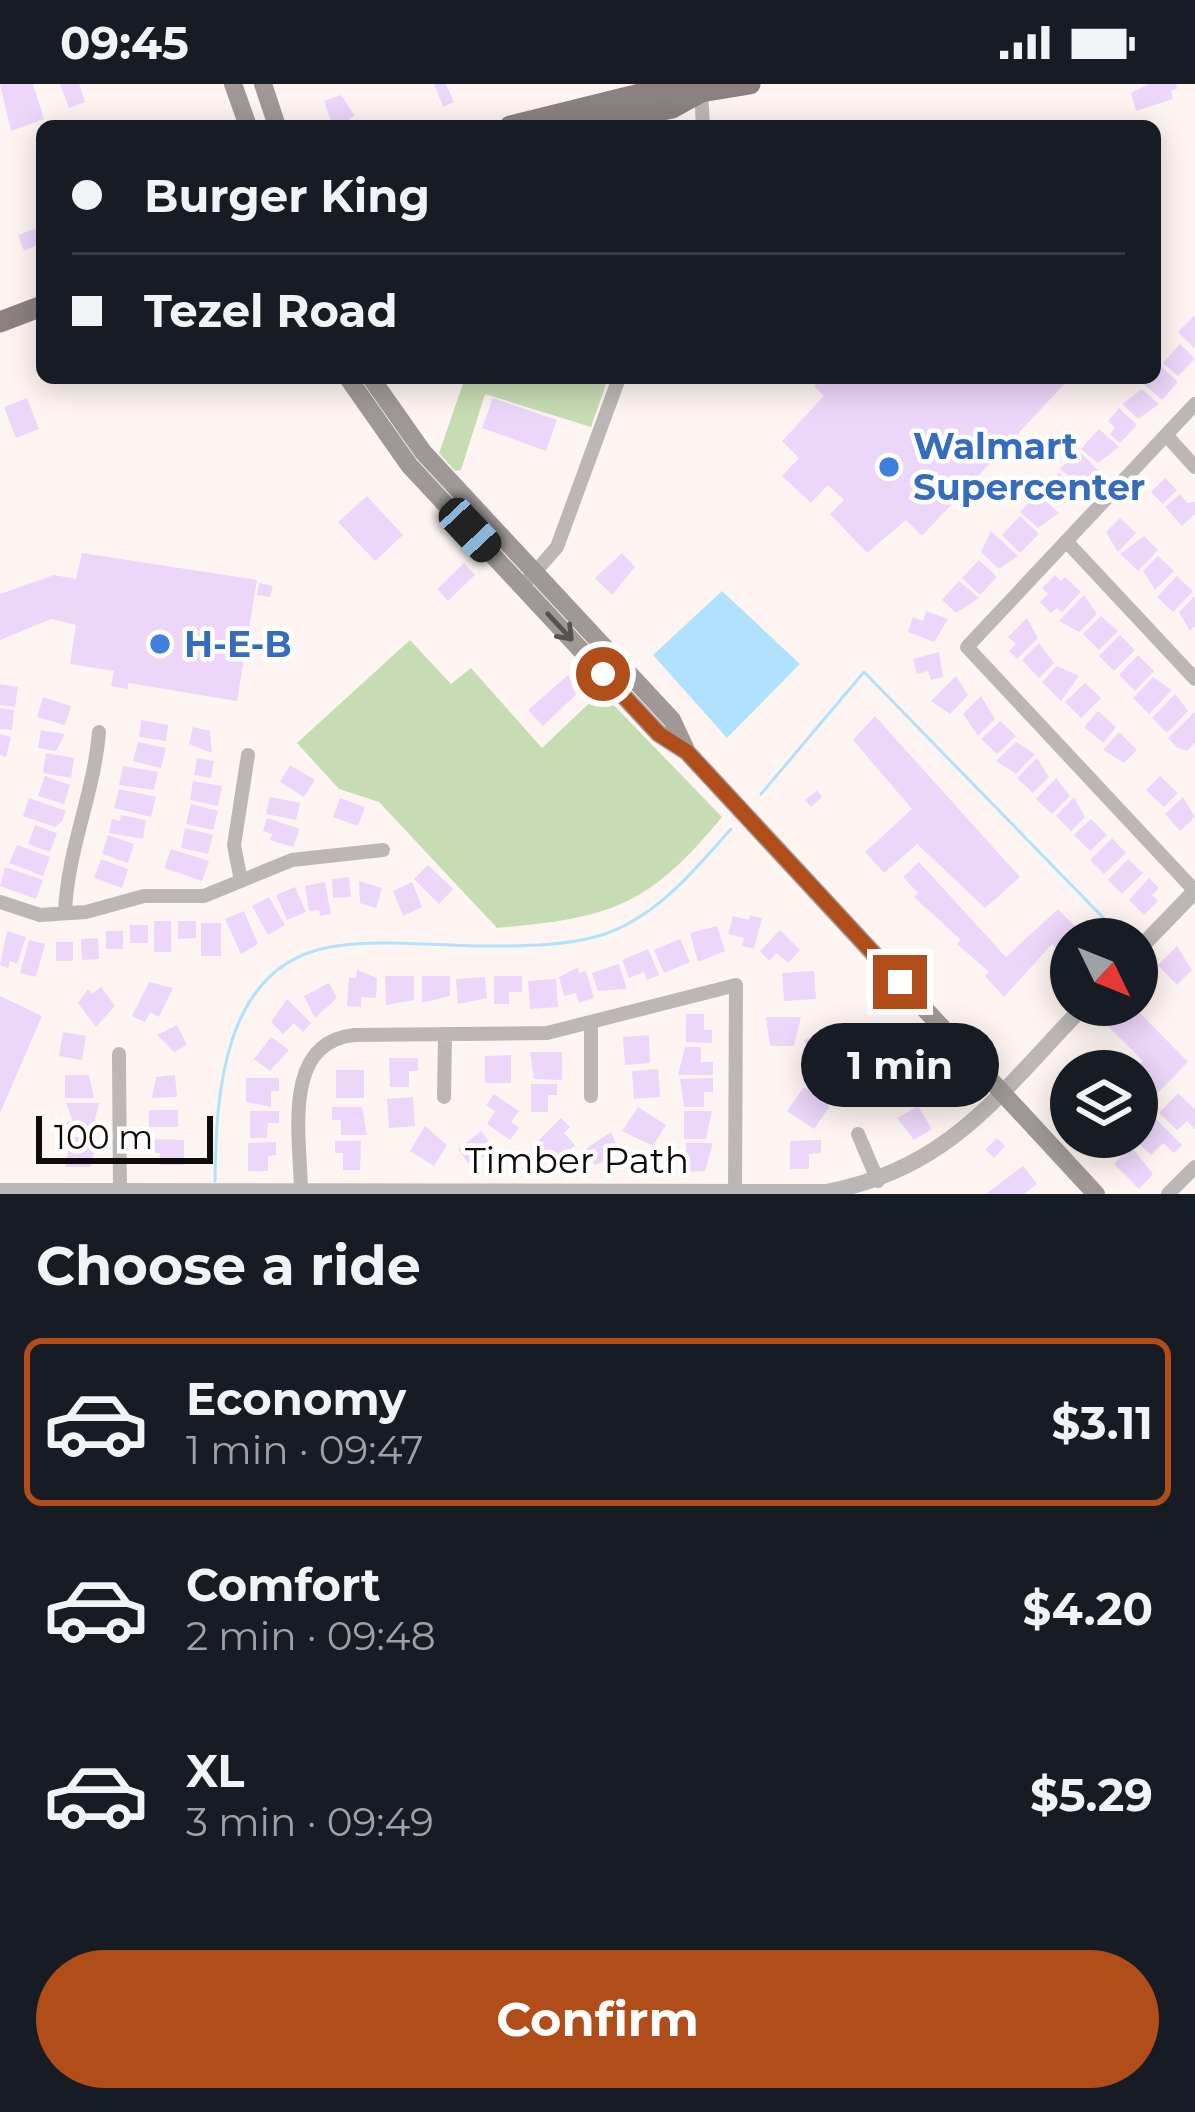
<!DOCTYPE html>
<html lang="en">
<head>
<meta charset="utf-8">
<style>
	:root { --surface:#171b24; --page:#242831; --text:#f1f3f6; --muted:#9ea1a6; --line:#363941; --accent:#b14d18 }
	body { margin:0; font-family:Montserrat,sans-serif; background:var(--page); color:var(--text); height:100vh; display:flex; flex-direction:column; font-size:45px; white-space:nowrap }
	* { box-sizing:border-box; margin:0 }
	p { font-size:39px; color:var(--muted) }
	.icon { flex:none; width:66px; height:66px; fill:none; stroke:currentColor; stroke-width:2; stroke-linecap:round; stroke-linejoin:round }
	.map { position:relative; height:1110px; overflow:hidden }
	.sheet { display:flex; flex-direction:column; background:var(--surface); flex:1 }
	.sheet>* { flex:none }
	.banner { position:absolute; left:36px; top:36px; width:1125px; height:264px; border-radius:18px; box-shadow:0 6px 30px #0003; display:grid; align-content:center; height:264px; padding:0 36px; background:var(--surface) }
	.needle { width:78px; rotate:133deg }
	.tools { position:absolute; left:1050px; top:834px; display:grid; gap:24px }
	.tools a { display:grid; place-items:center; width:108px; height:108px; border-radius:50%; background:var(--surface); box-shadow:0 6px 30px #0003; font-size:60px }
	.scale { position:absolute; left:36px; bottom:30px; width:177px; box-sizing:border-box; padding-left:12px; border:6px solid #0e0b09; border-top:0; font-size:33px; line-height:42px; white-space:nowrap; color:#0e0b09; -webkit-text-stroke:9px #fff; paint-order:stroke }
	.end { position:absolute; width:54px; height:54px; margin:-27px; border:15px solid #b14d18; background:#fff; box-shadow:0 0 0 6px #fff }
	.from { border-radius:50% }
	.bubble { position:absolute; height:84px; border-radius:42px; background:var(--surface); box-shadow:0 6px 30px #0003; font-size:39px; font-weight:700; line-height:84px; text-align:center }
	.car { position:absolute; width:36px; height:72px; margin:-36px -18px; border-radius:15px; box-shadow:0 0 9px 3px #0007; background:linear-gradient(#222 24%,#8ab4d8 0 40%,#222 0 76%,#8ab4d8 0 86%,#222 0) }
	.banner b { display:flex; align-items:center; gap:42px; height:114px; font-size:45px }
	.banner b+b { border-top:3px solid var(--line) }
	.banner i { width:30px; height:30px; background:var(--text) }
	ul { padding:0; list-style:none }
	li { display:flex; align-items:center; gap:36px; height:168px; margin:0 24px 18px; padding:0 12px; border:6px solid transparent; border-radius:18px }
	li div { flex:1 }
	li b { display:block; font-size:45px }
	li em { font-style:normal; font-weight:700 }
	li.on { border-color:var(--accent) }
	li>.icon { width:108px; height:108px; stroke-width:1.5 }
	h2 { padding:0 36px; font-size:54px; line-height:144px }
	.primary-button { display:flex; gap:24px; margin-top:auto; padding:24px 36px }
	.primary-button a { flex:1; height:138px; border-radius:72px; background:var(--accent); color:#fff; font-size:48px; font-weight:700; line-height:138px; text-align:center }
	.status { display:flex; justify-content:space-between; align-items:center; height:84px; padding:0 60px; background:var(--surface); direction:ltr }
	.status svg { height:33px; fill:currentColor }
	.map>svg:first-child { display:block }
</style>
</head>
<body>
<div class="status"><b>09:45</b><svg viewBox="0 0 49 12"><path d="M0 12V9h3v3zM5 12V6h3v6zM10 12V3h3v9zM15 12V0h3v12zM26 1h20v11H26zM47 4h2v5h-2z"/></svg></div>
<div class="map">
<svg width="1195" height="1110" viewBox="0 0 1195 1110">
	<rect width="100%" height="100%" fill="#fef5f2"/>
	<path fill="#c6ddb3" d="M465 294H608L591 343 485 310 461 386 455 387 439 369Z
		M410 556 451 600 471 584 542 664 601 608 722 733C648 823 610 834 497 844L379 718 339 705 297 659Z"/>
	<path fill="#b0e2fe" d="M722 507 800 580 727 654 653 571Z"/>
	<g fill="none" stroke-linecap="round" stroke-linejoin="round">
		<path stroke="#b0e2fe" stroke-width="3" d="M761 710 864 588 1123 854
			M215 1097C216 1012 222 882 330 863 378 855 429 861 477 862 518 862 566 863 605 850 659 831 695 785 731 745"/>
	</g>
	<path fill="#ecd6f9" d="M0 0H33L44 35 11 47Z
		M60 0H79L85 18 69 24Z
		M434 0H446L454 18 443 23Z
		M1149 0H1176L1177 5 1171 7 1173 15 1136 27 1131 9Z
		M341 11 355 32 350 34 352 42H333L324 17Z
		M42 142V159L24 167 18 151Z
		M1195 231V265L1178 248Z
		M1180 260 1195 275 1178 292 1163 279Z
		M1155 277 1178 298 1162 316 1137 294H1155Z
		M822 294H1070L922 452 906 436 867 469 830 430 844 416 828 401 811 419 782 392 799 374 782 357 824 312 814 302Z
		M1142 305 1159 320 1138 335 1122 320Z
		M27 314 39 345 16 354 4 323Z
		M493 314 557 336 546 367 482 344Z
		M1119 324 1137 341 1120 359 1110 350 1115 344 1108 337Z
		M1099 345 1119 363 1098 379 1081 365Z
		M1081 369 1098 386 1077 400 1060 384Z
		M1059 389 1073 403 1056 420 1042 406Z
		M1165 394 1177 406 1163 420 1151 408Z
		M1037 409 1059 429 1038 444 1020 428Z
		M1180 410 1187 419 1195 418V430L1182 442 1165 423Z
		M367 412 403 451 375 477 338 438Z
		M1020 432 1039 450 1020 469 1002 451Z
		M1120 434 1136 449 1118 468 1106 448Z
		M991 447 1018 472 999 485 981 468Z
		M1144 452 1158 466 1138 487 1120 470Z
		M82 469 257 496 237 617 128 599V605L111 602 114 587 70 580 76 541 51 535 0 556V510L54 491 76 495Z
		M622 469 635 483 612 511 595 494Z
		M1158 472 1174 487 1155 506 1143 487Z
		M979 476 997 493 980 511 962 494Z
		M464 479 475 491 448 517 437 505Z
		M1055 491 1061 497 1065 493 1081 508 1062 528 1057 524 1051 529 1040 518 1048 510 1042 504Z
		M1177 492 1193 507 1173 528 1157 513Z
		M959 497 979 514 956 529 942 516Z
		M259 499 273 502 270 513 257 511Z
		M1084 511 1097 530 1079 548 1059 537Z
		M1195 512V542L1190 547 1179 528Z
		M926 527 948 535 934 558 908 548 913 533 923 537Z
		M1101 532 1118 547 1099 566 1083 550Z
		M1027 534 1038 554 1017 575 1009 567 1016 560 1008 553Z
		M1120 551 1135 566 1114 587 1099 572Z
		M1039 559 1054 579 1039 594 1022 576Z
		M939 568 943 593 931 596 928 587 917 590 913 575Z
		M1138 571 1154 587 1135 607 1119 591Z
		M1057 582 1079 592 1061 617 1042 598Z
		M568 591 582 605 543 642 528 626Z
		M956 592 968 611 950 630 931 617Z
		M1153 593 1172 606 1149 630 1133 614Z
		M1085 599 1101 614 1081 634 1065 618Z
		M0 600 18 603 15 623 0 621Z
		M1175 610 1188 627 1167 649 1152 634Z
		M981 612 995 635 978 652 963 630Z
		M43 613 71 622 65 641 37 633Z
		M0 624 14 626 12 646 0 645Z
		M1098 627 1116 643 1103 659 1084 643Z
		M1195 628V659L1187 667 1178 664 1168 654Z
		M875 632 1020 793 985 824 917 760 884 789 865 768 912 725 853 656Z
		M141 636 168 641 166 657 139 653Z
		M1000 637 1016 652 997 670 981 655Z
		M193 643 210 647 212 669 189 660Z
		M41 646 65 650 56 667 38 664Z
		M1119 648 1137 666 1124 679 1103 666Z
		M0 650 11 653 6 673 0 671Z
		M138 658 166 664 161 684 133 677Z
		M1016 658 1035 670 1016 690 996 677Z
		M46 669 74 674 71 694 43 689Z
		M197 674 214 677 211 694 194 691Z
		M1037 674 1049 693 1033 709 1017 694Z
		M290 681 315 696 304 713 280 698Z
		M123 682 158 688 154 706 119 701Z
		M45 692 70 701 64 720 38 712Z
		M1160 692 1178 709 1164 723 1146 706Z
		M1056 694 1070 712 1052 730 1036 715Z
		M193 697 222 702 218 722 190 716Z
		M119 705 156 713 151 733 114 724Z
		M817 706 822 713 811 723 805 716Z
		M270 713 300 719 296 736 266 730Z
		M1074 713 1085 733 1071 747 1056 732Z
		M1183 713 1195 733 1180 747 1165 730Z
		M29 714 66 727 62 737 55 743 23 732Z
		M340 714 365 723 358 742 333 733Z
		M191 720 218 727 213 746 186 740Z
		M121 731 146 736 143 755 109 749 112 735 120 737Z
		M267 734 300 745 293 763 270 756 272 750 263 747Z
		M1091 735 1107 751 1090 767 1074 751Z
		M35 741 57 749 50 768 28 760Z
		M185 744 213 751 208 770 181 764Z
		M108 751 134 760 128 779 102 770Z
		M1112 754 1126 769 1104 790 1090 776Z
		M17 761 50 773 43 792 9 779Z
		M171 765 209 777 202 797 164 784Z
		M101 775 128 785 122 804 94 794Z
		M1128 775 1143 789 1122 810 1108 796Z
		M919 778 1006 873 1058 825 1081 849 1060 869 1052 860 1004 913 985 892 989 888 957 860 961 856 914 813 918 809 903 793Z
		M428 781 453 805 439 820 414 795Z
		M5 783 43 796 36 815 0 802Z
		M349 793 351 813 333 814 332 795Z
		M1149 794 1159 804 1152 811 1158 817 1144 831 1129 816Z
		M359 797 382 804 376 824 360 819Z
		M325 798 331 830 320 832 319 826 309 827 305 802Z
		M412 798 422 823 403 832 393 807Z
		M295 803 306 828 287 836 276 811Z
		M269 813 285 841 268 851 252 822Z
		M244 827 258 860 241 870 225 835Z
		M750 831 762 834 754 865 742 862 744 854 728 850 733 832 749 836Z
		M154 837H171V868H154Z
		M178 837H196V854L178 855Z
		M201 839H221V872H201Z
		M130 841H148V859H130Z
		M717 842 725 867 698 878 690 849Z
		M780 846 800 866 788 879 777 869 769 877 760 867Z
		M7 847 26 853 17 880 10 877 8 884 0 881Z
		M106 847H123V865H106Z
		M98 854 99 875 82 876 81 855Z
		M680 855 690 878 664 889 654 866Z
		M29 856 45 860 36 893 20 889Z
		M56 858H73V877H56Z
		M1177 862 1192 886 1177 901 1158 881Z
		M648 865 659 891 647 896 644 888 629 894 622 876Z
		M619 880 627 905 598 907 592 889Z
		M578 883 579 889 586 887 594 914 579 919 576 909 564 912 559 893Z
		M357 886 377 894 376 914 361 913V923L347 922 349 894H356Z
		M814 887 816 915 784 917 782 889Z
		M385 892H414V916L386 921Z
		M422 892H450V912L422 919Z
		M494 892H522V908H509V920H494Z
		M485 893 487 914 458 920 456 895Z
		M556 895 558 923 530 925 528 897Z
		M149 898 173 904 159 933 150 928 145 938 132 932Z
		M329 899 337 914 315 934 304 912Z
		M101 903 115 922 96 943 78 919 88 905 92 910Z
		M0 912 42 932 0 1029Z
		M287 915 311 939 303 948 294 939 283 950 271 938Z
		M1132 921 1188 978 1137 1030 1133 987 1143 977 1108 942Z
		M686 930H704V946H712V959L686 958Z
		M766 933H801L794 962H770Z
		M177 941 187 961 174 968 157 951Z
		M63 948 86 952 82 976 59 972Z
		M818 948 824 959 810 967 804 957Z
		M649 951 650 979 625 981 623 953Z
		M271 953 289 966 270 987 254 975Z
		M857 962 870 963 869 974 856 973Z
		M685 963H701V978H713V991H678Z
		M530 968H562V996L534 995Z
		M511 971V999H485V972Z
		M833 973 859 975 857 1002H845L844 1012 830 1011Z
		M389 974H418V987H409V1003H390Z
		M886 983 894 989 898 983 913 994 892 1021 870 1004Z
		M658 985 660 1013 634 1015 632 987Z
		M336 986H364V1014H336Z
		M65 991H89L94 1014H65Z
		M175 991 177 1013 152 1014 156 993Z
		M246 994H279V1007H271V1023L246 1018Z
		M713 994V1008H704V1023H684L680 995Z
		M1071 999V1013L1055 1020V1007Z
		M531 1000H557V1011H548V1028H531Z
		M804 1003 830 1022 814 1045 787 1027Z
		M1178 1009 1195 1025V1045L1187 1037 1177 1046 1159 1029Z
		M494 1010 519 1027 511 1038 519 1044 510 1056 487 1040 495 1027 486 1021Z
		M413 1013 415 1042 389 1044 387 1015Z
		M66 1019H99L92 1048H64V1038H73Z
		M918 1022 932 1045 914 1056 897 1034Z
		M332 1023H362L367 1051H341V1036H332Z
		M638 1023 666 1041 653 1062 622 1047Z
		M149 1026H178V1043H149Z
		M250 1027H279V1039H268L267 1054H250Z
		M684 1027H712L706 1055H684Z
		M561 1034 570 1043 564 1049 575 1061 556 1080 536 1059Z
		M1155 1034 1182 1061 1174 1069 1163 1059 1151 1071 1132 1053Z
		M425 1042 447 1061 434 1082 410 1067Z
		M481 1047 494 1064 470 1082 458 1065Z
		M611 1048 620 1070 595 1081 587 1064Z
		M71 1053 97 1054 91 1083H65Z
		M997 1054 1005 1062 994 1074 985 1066Z
		M149 1055 184 1056V1081H160V1069H149Z
		M821 1056V1069L809 1070V1085H790V1057Z
		M335 1057H361L360 1086H343V1069H335Z
		M276 1058V1071L268 1072V1087H248V1059Z
		M686 1059H713L705 1087 686 1088Z
		M1131 1062 1153 1090 1139 1105 1114 1080Z
		M1023 1082 1037 1100 1024 1110H986Z"/>
	<g fill="none" stroke-linecap="round" stroke-linejoin="round">
		<path stroke="#bcb7b6" stroke-width="14" d="M701 8 703 42
			M1166 351 1195 383
			M1066 457 1195 595
			M529 495 557 463 619 294
			M241 797 234 761 248 671
			M1195 807 967 563 1195 320
			M0 818 40 831 86 828 144 812H204L292 776 383 766
			M65 829C67 767 94 710 99 648
			M119 970 120 1109
			M591 1012V942
			M444 1013 445 951
			M858 1050 878 1097
			M301 1110C301 1056 280 959 354 951L547 949 736 901 735 1110
			M1168 1110 1195 1083"/>
		<path stroke="#bcb7b6" stroke-width="16" d="M1137 867 1195 807
			M0 1107 826 1108C951 1085 1001 1007 1085 921"/>
		<path stroke="#9f9897" stroke-width="18" d="M233 0 248 42
			M263 0 277 42
			M348 294 409 381 659 650 687 668 1096 1110
			M371 294 423 368 672 636 687 668"/>
		<path stroke="#8a8180" stroke-width="21" d="M510 42 664 4 701 8 750 0
			M588 42 672 24 701 8
			M0 238 42 222"/>
	</g>
	<defs><path id="oneway-shaft" d="M-6 0H5M1.5-3L5.5 0L1.5 3" fill="none" stroke-width="1.6" stroke-linecap="round" stroke-linejoin="round" transform="scale(3)"/></defs>
	<use stroke="#565250" href="#oneway-shaft" transform="translate(560 543) rotate(47)"/>
	<g fill="none" stroke-linecap="round" stroke-linejoin="round">
		<path stroke="#b14d18" stroke-width="15" d="M603 590 659 650 687 668 900 898"/>
	</g>
	<g fill="#3f7fe0" stroke="#fff" stroke-width="4.5">
		<circle cx="889" cy="383" r="12"/>
		<circle cx="160" cy="560" r="12"/>
	</g>
	<g text-anchor="middle" stroke-width="9" stroke-linejoin="round" paint-order="stroke">
		<g font-size="36" font-weight="bold" fill="#366cbe" stroke="#fff" text-anchor="start">
			<text x="913" y="375">Walmart<tspan x="913" dy="41">Supercenter</tspan></text>
			<text x="184" y="573">H-E-B</text>
		</g>
		<g font-size="36" fill="#0e0b09" stroke="#fff">
			<text x="577" y="1089">Timber Path</text>
		</g>
	</g>
</svg>
<div class="tools">
<a><svg class="needle" viewBox="-14 -14 28 28"><path d="M0-13l5 13h-10z" fill="#e53935"/><path d="M0 13l5-13h-10z" fill="#9ea1a6"/></svg></a>
<a><svg class="icon" aria-label="layers" viewBox="0 0 24 24"><path d="M12 4l9 5-9 5-9-5zM3 14l9 5 9-5"/></svg></a>
</div>
<div class="scale">100 m</div>
<i class="end from" style="left:603px;top:590px"></i>
<i class="end" style="left:900px;top:898px"></i>
<div class="bubble" style="left:801px;top:939px;width:198px">1 min</div>
<i class="car" style="left:470px;top:446px;rotate:137deg"></i>
<div class="banner">
<b><i class="from"></i>Burger King</b>
<b><i></i>Tezel Road</b>
</div>
</div>
<section class="sheet">
<h2>Choose a ride</h2>
<ul>
<li class="on"><svg class="icon" aria-label="car" viewBox="0 0 24 24"><path d="M5 17H2v-5l4-1 3-4h7l3 4 3 1v5h-3M9 17h6M6 11h13"/><circle cx="7" cy="17" r="2"/><circle cx="17" cy="17" r="2"/></svg><div><b>Economy</b><p>1 min · 09:47</p></div><em>$3.11</em></li>
<li><svg class="icon" aria-label="car" viewBox="0 0 24 24"><path d="M5 17H2v-5l4-1 3-4h7l3 4 3 1v5h-3M9 17h6M6 11h13"/><circle cx="7" cy="17" r="2"/><circle cx="17" cy="17" r="2"/></svg><div><b>Comfort</b><p>2 min · 09:48</p></div><em>$4.20</em></li>
<li><svg class="icon" aria-label="car" viewBox="0 0 24 24"><path d="M5 17H2v-5l4-1 3-4h7l3 4 3 1v5h-3M9 17h6M6 11h13"/><circle cx="7" cy="17" r="2"/><circle cx="17" cy="17" r="2"/></svg><div><b>XL</b><p>3 min · 09:49</p></div><em>$5.29</em></li>
</ul>
<div class="primary-button"><a>Confirm</a></div>
</section>
</body>
</html>
